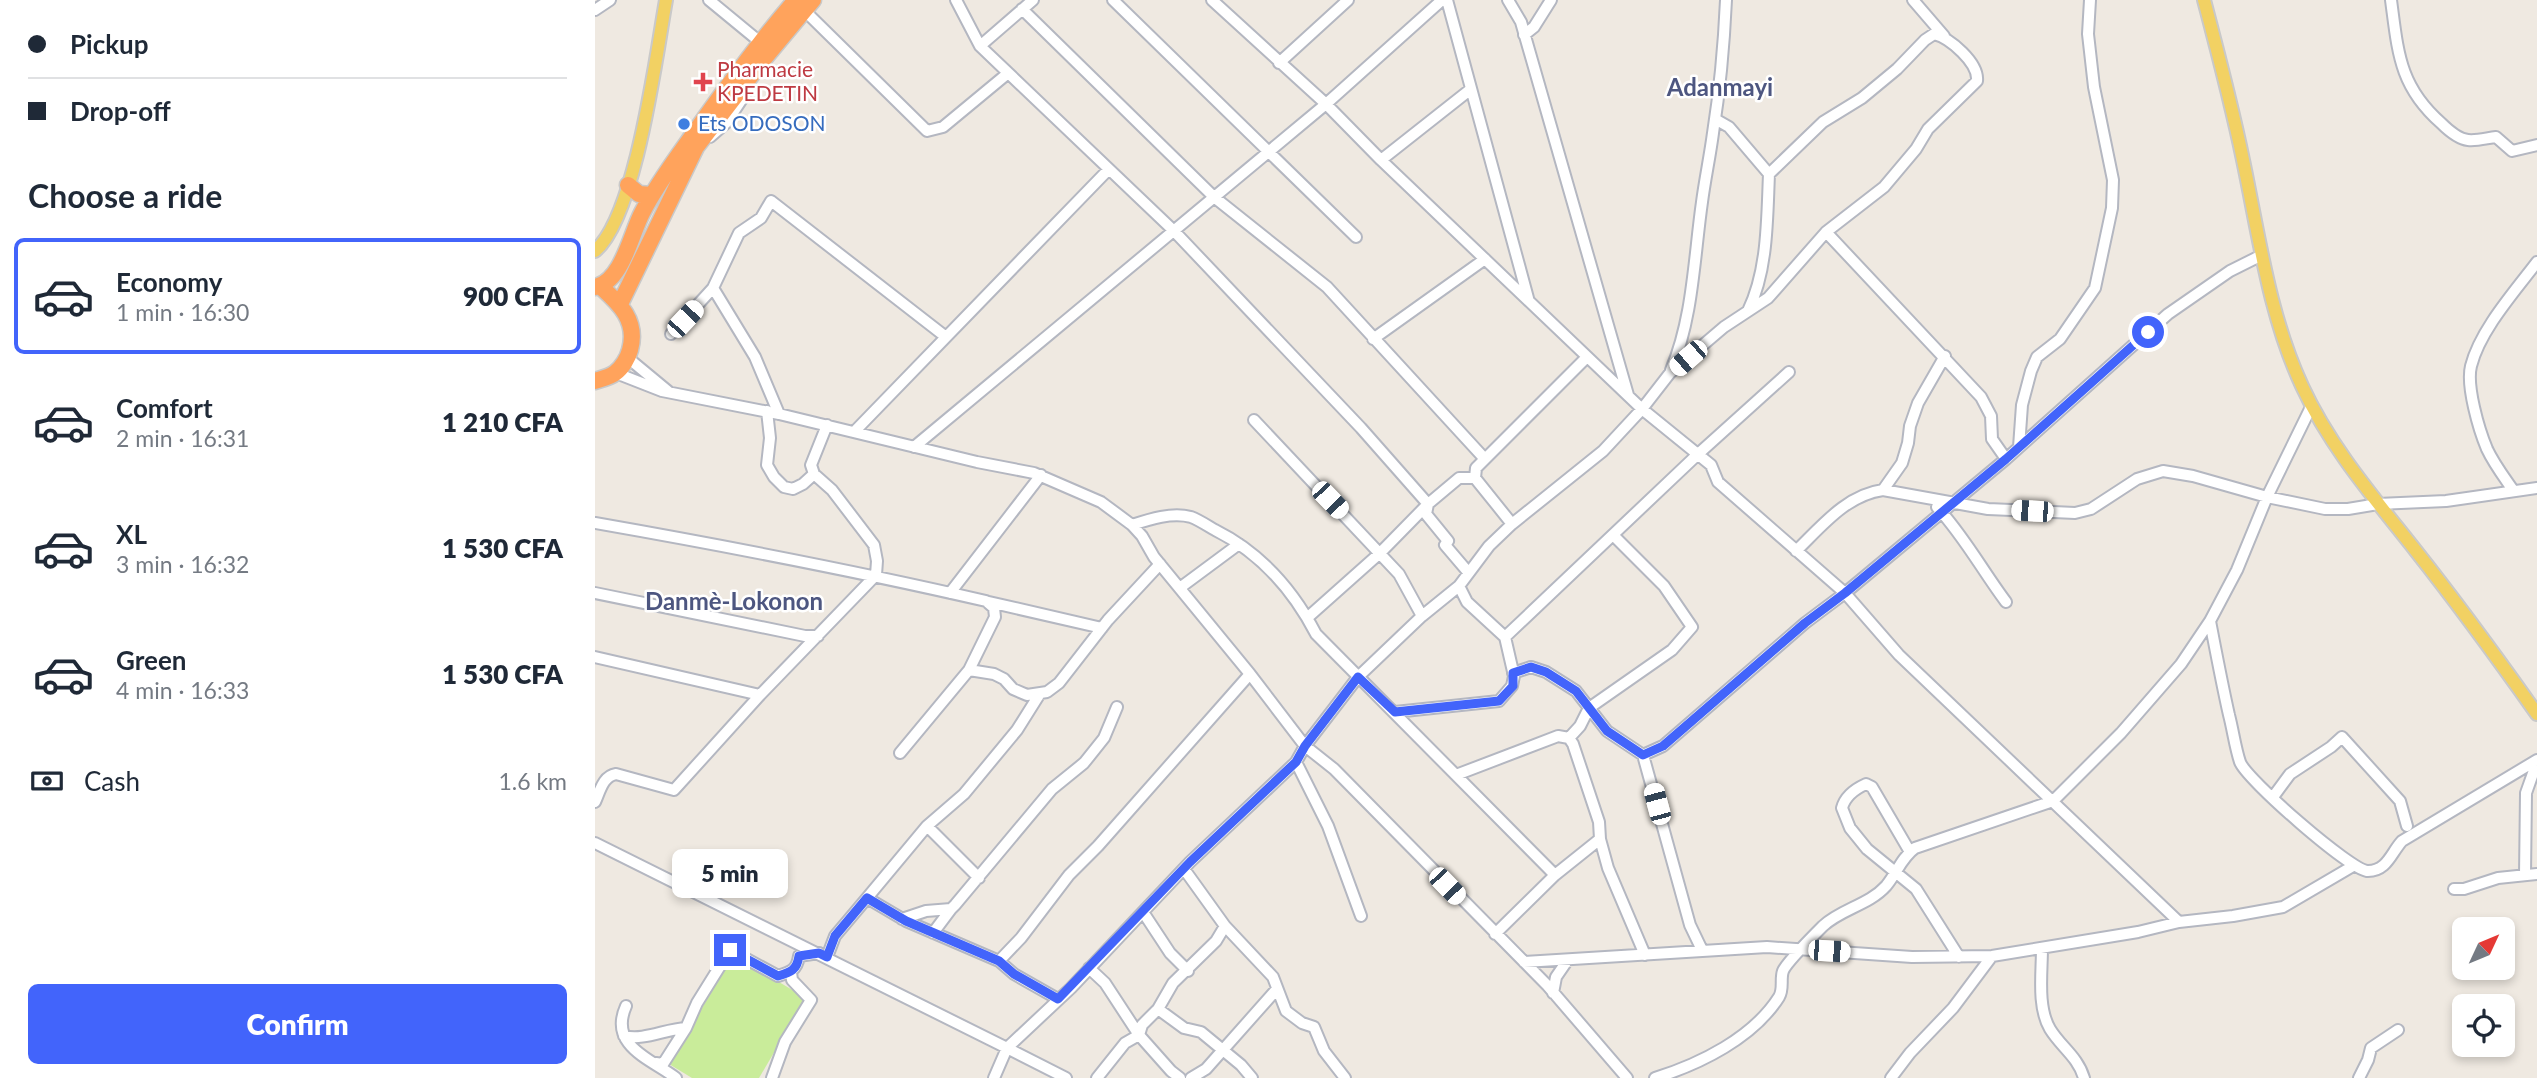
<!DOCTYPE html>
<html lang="en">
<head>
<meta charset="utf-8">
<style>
	:root { --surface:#fff; --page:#f2f2f3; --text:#1f2937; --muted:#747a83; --line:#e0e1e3; --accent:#4264fb }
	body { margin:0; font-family:Lato,sans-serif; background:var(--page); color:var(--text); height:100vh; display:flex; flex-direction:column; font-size:26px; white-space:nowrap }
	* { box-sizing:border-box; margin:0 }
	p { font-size:23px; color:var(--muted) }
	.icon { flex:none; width:38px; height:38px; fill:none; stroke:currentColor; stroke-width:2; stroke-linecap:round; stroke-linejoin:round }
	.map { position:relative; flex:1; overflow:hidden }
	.side { display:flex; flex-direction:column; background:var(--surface); width:595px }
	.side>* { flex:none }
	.guide { display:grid; align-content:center; height:154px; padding:0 28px; background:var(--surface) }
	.needle { width:46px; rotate:46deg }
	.fabs { position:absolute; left:1857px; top:917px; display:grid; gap:14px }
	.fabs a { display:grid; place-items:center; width:63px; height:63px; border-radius:10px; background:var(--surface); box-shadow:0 4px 10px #0003; font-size:35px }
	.end { position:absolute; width:32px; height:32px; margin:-16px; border:9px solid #4264fb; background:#fff; box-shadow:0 0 0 4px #fff }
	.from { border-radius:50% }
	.bubble { position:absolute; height:49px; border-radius:10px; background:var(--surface); box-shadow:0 4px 10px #0003; font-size:23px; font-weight:800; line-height:49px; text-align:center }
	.car { position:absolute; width:21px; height:42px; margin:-21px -10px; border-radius:9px; box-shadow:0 0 5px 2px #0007; background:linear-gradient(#fff 24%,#345 0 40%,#fff 0 76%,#345 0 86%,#fff 0) }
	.guide b { display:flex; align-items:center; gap:24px; height:66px; font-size:26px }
	.guide b+b { border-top:2px solid var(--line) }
	.guide i { width:18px; height:18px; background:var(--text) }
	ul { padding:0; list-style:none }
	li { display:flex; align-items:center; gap:21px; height:116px; margin:0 14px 10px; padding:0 14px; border:4px solid transparent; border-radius:10px }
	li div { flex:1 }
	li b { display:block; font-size:26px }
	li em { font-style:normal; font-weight:800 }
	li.current { border-color:var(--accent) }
	li>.icon { width:63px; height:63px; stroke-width:1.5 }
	h2 { padding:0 28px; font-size:32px; line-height:84px }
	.pay { display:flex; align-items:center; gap:18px; height:77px; padding:0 28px; font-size:26px }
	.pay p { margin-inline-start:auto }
	.action { display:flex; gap:14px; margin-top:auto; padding:14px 28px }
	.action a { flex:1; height:80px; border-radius:10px; background:var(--accent); color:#fff; font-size:28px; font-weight:800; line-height:80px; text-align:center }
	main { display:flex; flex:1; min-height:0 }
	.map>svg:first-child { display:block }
</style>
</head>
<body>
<main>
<section class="side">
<div class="guide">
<b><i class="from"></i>Pickup</b>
<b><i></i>Drop-off</b>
</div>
<h2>Choose a ride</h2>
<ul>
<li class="current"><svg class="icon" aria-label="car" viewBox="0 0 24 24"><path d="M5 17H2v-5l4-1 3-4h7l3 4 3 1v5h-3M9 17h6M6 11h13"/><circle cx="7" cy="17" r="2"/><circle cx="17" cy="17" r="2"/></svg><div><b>Economy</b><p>1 min · 16:30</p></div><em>900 CFA</em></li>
<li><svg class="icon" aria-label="car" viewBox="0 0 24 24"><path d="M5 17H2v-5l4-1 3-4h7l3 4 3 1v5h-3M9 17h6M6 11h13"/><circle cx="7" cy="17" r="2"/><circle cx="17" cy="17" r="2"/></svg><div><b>Comfort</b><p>2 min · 16:31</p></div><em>1 210 CFA</em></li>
<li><svg class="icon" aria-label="car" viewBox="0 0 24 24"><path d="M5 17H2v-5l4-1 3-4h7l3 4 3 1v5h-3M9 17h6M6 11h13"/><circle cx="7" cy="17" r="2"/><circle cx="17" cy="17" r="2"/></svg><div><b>XL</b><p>3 min · 16:32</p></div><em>1 530 CFA</em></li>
<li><svg class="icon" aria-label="car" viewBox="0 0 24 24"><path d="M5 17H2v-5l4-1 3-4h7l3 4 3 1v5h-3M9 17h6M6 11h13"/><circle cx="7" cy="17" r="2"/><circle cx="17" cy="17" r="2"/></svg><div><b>Green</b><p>4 min · 16:33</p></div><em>1 530 CFA</em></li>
</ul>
<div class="pay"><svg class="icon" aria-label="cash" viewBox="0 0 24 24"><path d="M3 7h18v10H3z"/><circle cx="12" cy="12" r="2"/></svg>Cash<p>1.6 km</p></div>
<div class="action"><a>Confirm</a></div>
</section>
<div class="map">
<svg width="1942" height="1078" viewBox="0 0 1942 1078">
	<rect width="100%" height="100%" fill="#efe9e1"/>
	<path fill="#c9ec9a" d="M138 955 211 998 164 1078H97L74 1064Z"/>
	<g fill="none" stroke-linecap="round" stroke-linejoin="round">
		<defs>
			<path id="minor" d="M114 0 165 42
				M361 0 385 46 579 231 766 428 833 504 831 514 853 541 850 545 873 572
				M518 0 761 237
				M617 0 731 104 786 160 1047 409 1116 465 1123 482 1250 593 1304 655 1584 922
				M852 0 933 298
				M913 0 926 22 1033 395
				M1318 0 1349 36
				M1796 0C1803 52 1804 86 1846 123 1853 130 1864 139 1873 140 1882 141 1892 138 1901 137L1917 151 1942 145
				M427 9 619 197 732 287 889 458
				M0 10 15 0
				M213 14 332 131 348 127 412 74
				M929 35 939 27 956 0
				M385 46 438 0
				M684 63 753 0
				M1120 119 1134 127 1174 174
				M115 137 131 123 151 93
				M786 160 876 89
				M1231 232 1386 397 1396 416 1397 439 1411 459
				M118 288 160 357 184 414
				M76 334 118 288 144 233 166 218 176 201 351 337
				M778 339 890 259
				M33 358 74 392
				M1076 370C1098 318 1099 258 1107 202 1110 179 1115 156 1118 133 1125 89 1129 44 1131 0
				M21 373 67 391 184 414 382 462 439 473 506 502 537 525 547 536 559 557 655 674 710 746 739 769 952 985 1032 1078
				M172 411 175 438 172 465 179 477 189 487 198 489 208 484 219 474
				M659 420 804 574 827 616
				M259 432 514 169
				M319 447 731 104 847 0
				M1424 447 1427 405 1436 371 1442 357 1465 339 1500 288 1517 208 1518 180 1499 87 1493 34 1495 0
				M1288 490 1307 463 1313 443 1315 426 1323 403 1350 356
				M1918 490C1909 477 1899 464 1892 449 1884 430 1871 386 1876 366 1885 330 1920 291 1942 262
				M1342 507C1369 536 1387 570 1411 602
				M0 523C131 546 261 571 391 601L399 608 400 617 374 670 305 753
				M917 524 880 478 881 468 992 357
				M537 525C555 519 577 512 596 517 604 520 613 526 620 530 666 553 698 590 721 634L960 875
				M1201 551C1226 527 1251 495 1288 490L1393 509 1480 513 1496 509 1542 479 1568 471 1598 476 1672 497 1730 509H1753L1783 504 1851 501 1942 488
				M586 587 644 544
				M0 593 210 636H223
				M355 593 446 475
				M394 602 507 628
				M712 618 785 553 833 504 864 478H880
				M1615 621C1621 652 1627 684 1634 715 1638 730 1640 747 1645 762 1651 779 1756 871 1773 871 1792 871 1796 853 1807 841L1942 760
				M910 637 1102 455 1194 372
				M0 657 165 695
				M374 670 399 674 409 679 418 689 432 695 452 692 464 683 513 620 565 564
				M918 673 936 667 951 672 981 691 1012 731 1048 755 1095 925 1107 950
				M800 712 904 701 917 686 919 676 910 637 872 602 864 586
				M974 738 985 726 994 708 1077 650 1097 627 1069 586 1018 535
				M1048 755 1068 746 1210 623 1250 593 1411 459 1573 314 1635 271 1667 255
				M701 762 733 826 766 916
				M861 775 963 736 974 738 978 744 1004 822 1005 839 1013 868 1050 955
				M1678 797 1695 774 1736 747 1747 737 1805 801 1812 826
				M0 802C5 791 8 776 21 774L79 790 165 695 281 575 282 561 279 545 237 490 219 474 216 465 232 425
				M332 826 384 878
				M0 843 412 1048 399 1078
				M1315 852 1277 787 1271 784C1260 789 1250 796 1247 808L1255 828 1272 849 1321 889 1364 957
				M589 869 630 926 678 977 691 1011 707 1023 719 1027 729 1051 750 1078
				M1930 875 1931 793 1942 762
				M1859 889H1869L1903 878 1942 874
				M548 912 575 953 593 971
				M307 919 331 911 356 909 360 905 457 789 489 763 509 738 522 707
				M338 933 356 909
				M900 934 960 875 1005 839
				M1447 948C1447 973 1442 1007 1455 1029 1466 1047 1483 1057 1489 1078
				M232 957 240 936 272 898
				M404 961 311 921 272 898 332 826 369 794 422 730 444 695
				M929 962 1172 947 1317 957 1397 956 1543 932 1584 922 1638 916 1688 907 1758 866
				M494 968 510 983 544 1035 576 1071 585 1078
				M958 993 961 977 972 961
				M463 999 419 974 404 961 426 938 474 875 503 846 655 674
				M31 1006C13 1046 56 1059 81 1078
				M563 1009 589 1028 606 1032 646 1065 657 1078
				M29 1036C49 1041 70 1029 91 1028
				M61 1063 68 1064 91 1028 102 1003 135 950 183 976C196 972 202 970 204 956L224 953
				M177 1078 190 1042 216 1000 197 980 196 972
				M471 1078 412 1048 476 988 595 862 701 762 710 746 763 677 827 616 864 586 894 546 917 524 1008 451 1047 409 1075 373 1129 327 1173 298 1231 232 1289 187 1321 149 1333 129 1382 81C1384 63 1355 38 1339 34L1330 40 1302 69 1267 98 1228 122 1174 174C1172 219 1173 270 1153 311
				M502 1078 530 1043 544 1035 547 1025 563 1009 578 983 621 941 630 926
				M596 1078 611 1069 682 989
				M1060 1078C1105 1064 1158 1038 1184 997 1189 989 1185 979 1188 971 1191 963 1221 933 1228 926 1246 909 1274 905 1291 886 1302 873 1306 858 1320 848L1458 801 1526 733 1586 664 1615 621 1642 570 1672 497 1717 405
				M1296 1078 1315 1053 1358 1008 1397 956
				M1764 1078 1773 1060 1776 1048 1803 1030"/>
			<path id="major" d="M1609 0C1623 53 1637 106 1648 160 1664 236 1674 315 1707 386 1735 447 1780 499 1821 551 1863 604 1903 659 1942 714
				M0 251C41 216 61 56 71 0"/>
			<path id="highway" d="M33 185 44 194 57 195
				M0 287C27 282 36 234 47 213 63 182 84 155 103 128 134 84 165 41 201 0
				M25 304 101 147 168 60 218 0
				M0 381C6 379 15 377 20 373 27 368 33 358 35 350 43 321 25 304 5 286"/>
		</defs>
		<use href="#minor" stroke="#b4b7c1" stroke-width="14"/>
		<use href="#major" stroke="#c9c9c9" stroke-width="16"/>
		<use href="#highway" stroke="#c9c9c9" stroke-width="19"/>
		<use href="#minor" stroke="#fff" stroke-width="10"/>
		<use href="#major" stroke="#f2d163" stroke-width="12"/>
		<use href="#highway" stroke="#ffa35c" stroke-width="16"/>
	</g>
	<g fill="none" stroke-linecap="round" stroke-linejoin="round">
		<path stroke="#4264fb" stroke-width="9" d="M135 950 183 976C196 972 202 970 204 956L224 953 232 957 240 936 272 898 311 921 404 961 419 974 463 999 595 862 701 762 710 746 763 677 800 712 904 701 918 686V673L936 667 951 672 981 691 1012 731 1048 755 1068 746 1210 623 1250 593 1411 459 1553 332"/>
	</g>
	<path fill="#e0444e" stroke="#fff" stroke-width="2.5" d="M104.5 71.5h7v7h7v7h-7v7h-7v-7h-7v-7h7z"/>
	<circle fill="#3f7fe0" stroke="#fff" stroke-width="2.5" cx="89" cy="124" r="7"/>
	<g text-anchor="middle" stroke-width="5" stroke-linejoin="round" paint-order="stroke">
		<g font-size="21" fill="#be3a42" stroke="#fff" text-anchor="start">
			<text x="122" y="77">Pharmacie<tspan x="122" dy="24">KPEDETIN</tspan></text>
		</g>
		<g font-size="21" fill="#366cbe" stroke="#fff" text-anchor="start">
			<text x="103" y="131">Ets ODOSON</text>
		</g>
		<g font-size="24" font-weight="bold" fill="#4d5680" stroke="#fff">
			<text x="1125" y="96">Adanmayi</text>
			<text x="139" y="610">Danmè-Lokonon</text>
		</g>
	</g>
</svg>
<div class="fabs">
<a><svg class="needle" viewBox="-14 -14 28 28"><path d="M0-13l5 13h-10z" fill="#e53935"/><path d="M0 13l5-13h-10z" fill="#747a83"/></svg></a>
<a><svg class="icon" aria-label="locate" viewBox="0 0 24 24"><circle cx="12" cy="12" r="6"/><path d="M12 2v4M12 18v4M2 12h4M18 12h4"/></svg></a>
</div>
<i class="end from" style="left:1553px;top:332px"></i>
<i class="end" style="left:135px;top:950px"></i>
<div class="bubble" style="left:77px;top:849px;width:116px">5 min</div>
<i class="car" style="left:90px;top:319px;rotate:43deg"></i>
<i class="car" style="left:1093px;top:358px;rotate:229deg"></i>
<i class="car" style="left:735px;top:500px;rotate:136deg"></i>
<i class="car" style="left:1437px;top:511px;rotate:273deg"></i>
<i class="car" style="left:1062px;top:804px;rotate:345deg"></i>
<i class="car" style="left:852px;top:886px;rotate:136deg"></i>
<i class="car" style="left:1234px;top:951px;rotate:94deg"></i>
</div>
</main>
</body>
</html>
